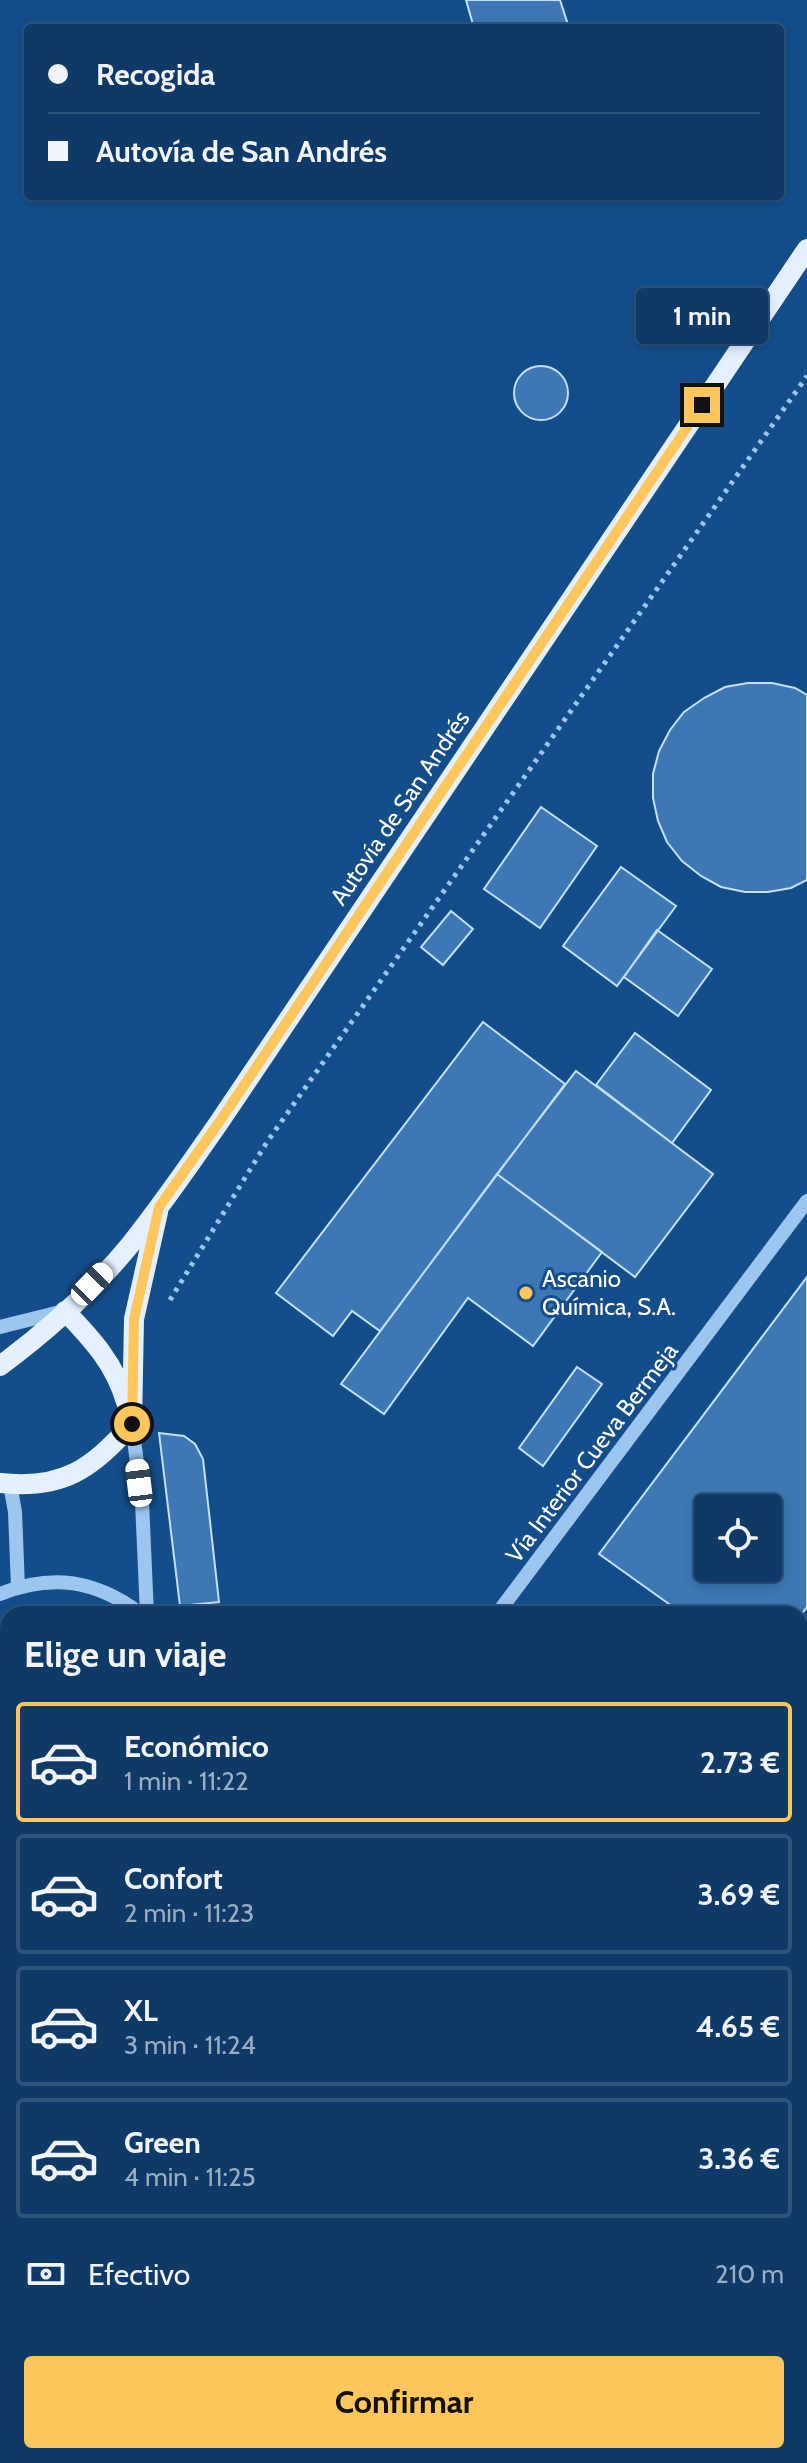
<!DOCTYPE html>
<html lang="es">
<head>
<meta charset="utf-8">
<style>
	:root { --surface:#0f3a68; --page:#18416e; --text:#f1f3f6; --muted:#9badc0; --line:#2f547c; --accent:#ffc75b }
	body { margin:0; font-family:Cabin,sans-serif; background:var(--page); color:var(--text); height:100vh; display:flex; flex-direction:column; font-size:30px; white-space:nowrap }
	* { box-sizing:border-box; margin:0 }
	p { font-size:26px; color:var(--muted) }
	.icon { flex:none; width:44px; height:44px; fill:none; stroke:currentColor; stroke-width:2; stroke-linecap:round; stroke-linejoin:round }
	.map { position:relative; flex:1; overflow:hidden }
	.drawer { position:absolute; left:0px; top:1606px; width:808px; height:858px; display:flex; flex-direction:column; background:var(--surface); border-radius:24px 24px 0 0; box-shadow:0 4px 12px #0003,0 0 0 2px var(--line) }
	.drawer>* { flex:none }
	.banner { position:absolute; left:24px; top:24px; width:760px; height:176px; border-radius:8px; box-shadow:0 4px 12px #0003,0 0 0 2px var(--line); display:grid; align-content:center; height:176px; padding:0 24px; background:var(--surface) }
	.controls { position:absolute; left:694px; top:1494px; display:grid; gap:16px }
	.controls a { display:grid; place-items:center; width:88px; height:88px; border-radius:8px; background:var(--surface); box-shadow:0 4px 12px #0003,0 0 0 2px var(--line); font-size:40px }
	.end { position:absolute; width:36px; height:36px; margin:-18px; border:10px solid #ffc75b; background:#111; box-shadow:0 0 0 4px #111 }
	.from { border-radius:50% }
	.bubble { position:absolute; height:56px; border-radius:8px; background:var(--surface); box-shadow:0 4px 12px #0003,0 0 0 2px var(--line); font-size:26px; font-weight:700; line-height:56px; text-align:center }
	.car { position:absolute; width:24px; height:48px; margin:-24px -12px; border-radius:10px; box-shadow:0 0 6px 2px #0007; background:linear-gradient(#fff 24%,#345 0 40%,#fff 0 76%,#345 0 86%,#fff 0) }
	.banner b { display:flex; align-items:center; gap:28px; height:76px; font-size:30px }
	.banner b+b { border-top:2px solid var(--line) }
	.banner i { width:20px; height:20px; background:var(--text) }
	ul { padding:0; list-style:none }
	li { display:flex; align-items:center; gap:24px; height:120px; margin:0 16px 12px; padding:0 8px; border:4px solid var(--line); border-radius:8px }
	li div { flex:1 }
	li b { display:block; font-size:30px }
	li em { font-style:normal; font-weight:700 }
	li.current { border-color:var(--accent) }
	li>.icon { width:72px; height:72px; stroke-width:1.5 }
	h2 { padding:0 24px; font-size:36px; line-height:96px }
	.pay { display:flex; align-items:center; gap:20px; height:88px; padding:0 24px; font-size:30px }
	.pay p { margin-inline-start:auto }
	.action { display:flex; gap:16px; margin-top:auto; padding:16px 24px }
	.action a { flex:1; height:92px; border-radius:8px; background:var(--accent); color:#111; font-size:32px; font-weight:700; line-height:92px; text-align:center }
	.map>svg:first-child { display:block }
</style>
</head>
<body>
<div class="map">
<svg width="807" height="2463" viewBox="0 0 807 2463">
	<rect width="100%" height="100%" fill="#144e8a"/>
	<path fill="#3d78b4" stroke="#c2dffb" stroke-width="2" fill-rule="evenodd" d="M466 0H560L569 28H474Z
		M514 393a27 27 0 1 1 54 0a27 27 0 1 1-54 0Z
		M748 683H772L795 688 807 695V880L791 888 768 892H745L721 887 701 876 682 861 667 842 658 821 653 798V774L659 751 670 730 684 712 704 698 725 687Z
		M541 807 597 846 540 928 484 889Z
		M621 867 676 906 617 986 563 946Z
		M451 911 473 929 443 965 421 947Z
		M657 930 712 969 678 1016 624 977Z
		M483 1022 565 1084 380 1331 352 1311 333 1336 276 1293Z
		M635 1033 711 1090 672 1143 596 1085Z
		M576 1071 713 1174 635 1277 497 1174Z
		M497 1174 602 1252 533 1346 468 1298 384 1414 341 1384Z
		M807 1277V1607L800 1616V1614H683L599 1554ZM708 1508H768V1568H708Z
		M577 1367 602 1384 543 1466 519 1448Z
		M159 1433 184 1436 195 1444 203 1459 219 1602 180 1606Z
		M800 1792H805L807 1822 800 1830Z"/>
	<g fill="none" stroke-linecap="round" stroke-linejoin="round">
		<path stroke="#9cc6f0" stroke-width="5" stroke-dasharray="4 6" stroke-linecap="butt" d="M170 1300 267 1142 807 376"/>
		<path stroke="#9cc6f0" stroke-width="14" d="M0 1327 64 1311
			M132 1424 142 1502 147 1614
			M10 1484 15 1512 18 1587
			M0 1594C52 1573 96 1580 141 1614
			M497 1614 807 1201
			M800 1679 807 1678
			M800 1770 807 1769
			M0 1824 8 1828
			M0 1843 8 1837
			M0 1871 8 1873
			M800 1943 807 1937
			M0 2148 8 2146
			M211 2456 212 2463
			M719 2456 720 2463"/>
		<path stroke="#e5f0ff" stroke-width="20" d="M65 1311C92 1339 115 1364 126 1402
			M0 1366C47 1331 93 1290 130 1245 162 1205 191 1163 220 1121L807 249
			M0 1483C63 1490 91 1469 132 1424L134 1319 158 1212"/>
	</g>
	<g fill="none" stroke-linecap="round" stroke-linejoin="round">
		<path stroke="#ffc75b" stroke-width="10" d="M132 1424 134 1319 159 1207 220 1121 702 405"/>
	</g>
	<circle fill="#ffc75b" stroke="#144e8a" stroke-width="3" cx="526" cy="1293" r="8"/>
	<g text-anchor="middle" stroke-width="6" stroke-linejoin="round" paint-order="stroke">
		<g font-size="24" fill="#fff" stroke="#144e8a">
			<text transform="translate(400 808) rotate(-56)" y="8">Autovía de San Andrés</text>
			<text transform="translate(592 1453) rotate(-53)" y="8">Vía Interior Cueva Bermeja</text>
		</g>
		<g font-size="24" fill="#fff" stroke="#144e8a" text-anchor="start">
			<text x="542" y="1287">Ascanio<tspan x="542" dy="28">Química, S.A.</tspan></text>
		</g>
	</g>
</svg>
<div class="controls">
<a><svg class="icon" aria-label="locate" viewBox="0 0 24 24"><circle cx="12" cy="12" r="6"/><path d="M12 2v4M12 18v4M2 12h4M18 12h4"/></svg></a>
</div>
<i class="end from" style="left:132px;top:1424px"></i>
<i class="end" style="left:702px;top:405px"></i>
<div class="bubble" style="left:636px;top:288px;width:132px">1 min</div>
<i class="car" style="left:92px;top:1284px;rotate:44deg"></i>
<i class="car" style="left:139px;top:1483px;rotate:353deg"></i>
<div class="banner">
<b><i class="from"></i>Recogida</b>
<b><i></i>Autovía de San Andrés</b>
</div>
<section class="drawer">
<h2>Elige un viaje</h2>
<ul>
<li class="current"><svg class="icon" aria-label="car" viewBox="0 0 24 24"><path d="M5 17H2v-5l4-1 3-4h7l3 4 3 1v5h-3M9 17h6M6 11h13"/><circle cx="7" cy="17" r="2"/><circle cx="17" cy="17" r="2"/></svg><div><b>Económico</b><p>1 min · 11:22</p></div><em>2.73 €</em></li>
<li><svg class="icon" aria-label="car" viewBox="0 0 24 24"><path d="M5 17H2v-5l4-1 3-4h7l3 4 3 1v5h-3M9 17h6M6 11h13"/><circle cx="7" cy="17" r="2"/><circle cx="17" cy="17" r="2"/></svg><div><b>Confort</b><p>2 min · 11:23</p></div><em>3.69 €</em></li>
<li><svg class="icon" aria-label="car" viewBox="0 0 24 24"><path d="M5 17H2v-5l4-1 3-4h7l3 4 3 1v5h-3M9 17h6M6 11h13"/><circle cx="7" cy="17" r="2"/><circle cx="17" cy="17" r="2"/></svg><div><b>XL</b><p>3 min · 11:24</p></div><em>4.65 €</em></li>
<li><svg class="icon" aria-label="car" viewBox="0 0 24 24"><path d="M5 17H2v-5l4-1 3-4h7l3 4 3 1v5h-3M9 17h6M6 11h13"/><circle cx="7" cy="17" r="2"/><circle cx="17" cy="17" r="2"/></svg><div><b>Green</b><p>4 min · 11:25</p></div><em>3.36 €</em></li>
</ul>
<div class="pay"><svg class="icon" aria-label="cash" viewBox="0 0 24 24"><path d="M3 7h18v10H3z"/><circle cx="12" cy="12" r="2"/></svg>Efectivo<p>210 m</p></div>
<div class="action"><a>Confirmar</a></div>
</section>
</div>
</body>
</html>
